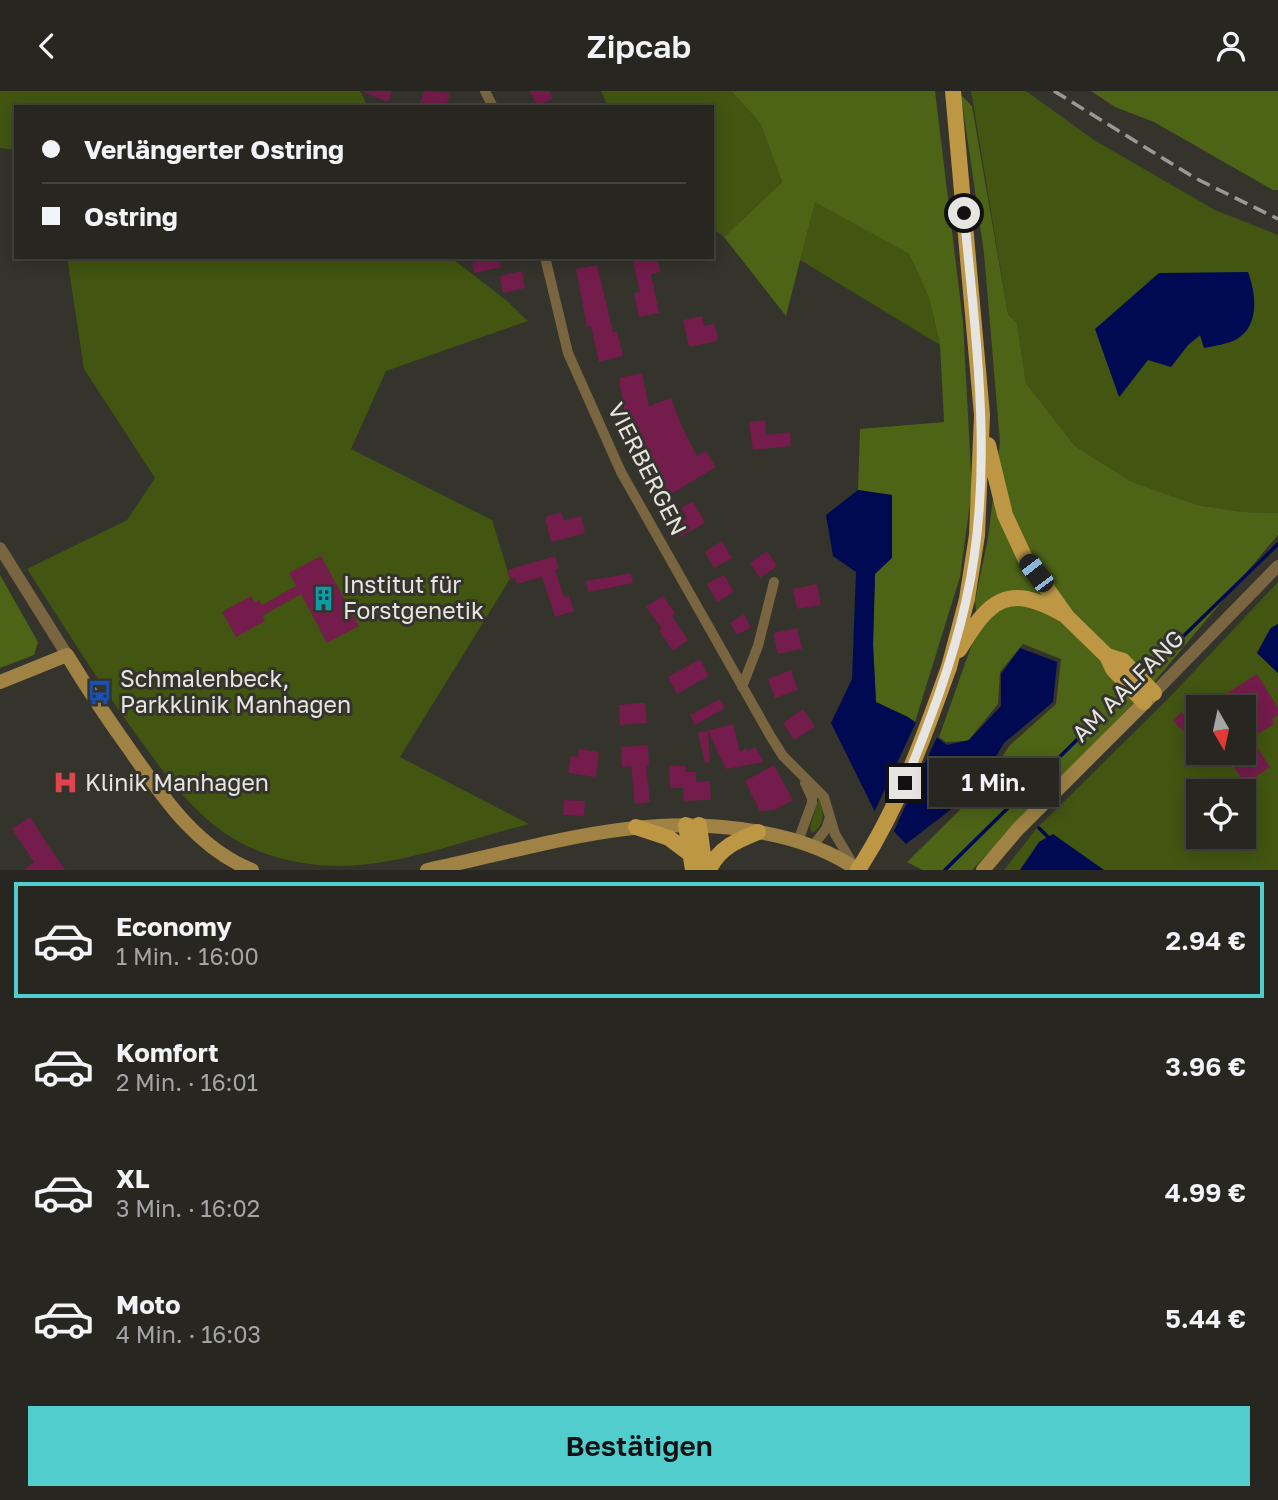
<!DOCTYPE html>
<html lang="de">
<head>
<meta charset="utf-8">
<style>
	:root { --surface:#272621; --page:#33322e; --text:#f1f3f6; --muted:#a4a5a5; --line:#43433f; --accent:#52cdce }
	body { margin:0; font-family:"Golos Text",sans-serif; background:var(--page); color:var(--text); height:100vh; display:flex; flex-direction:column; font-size:26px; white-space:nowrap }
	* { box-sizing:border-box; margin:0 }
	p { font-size:23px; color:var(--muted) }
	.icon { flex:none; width:38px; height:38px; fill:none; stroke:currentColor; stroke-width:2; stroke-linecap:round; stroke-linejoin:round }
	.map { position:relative; height:779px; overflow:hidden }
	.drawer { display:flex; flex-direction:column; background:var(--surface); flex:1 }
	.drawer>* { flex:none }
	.hud { position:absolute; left:14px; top:14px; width:700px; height:154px; border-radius:0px; box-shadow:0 4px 18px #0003,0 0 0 2px var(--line); display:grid; align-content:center; height:154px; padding:0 28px; background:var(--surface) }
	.needle { width:46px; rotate:171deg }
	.fabs { position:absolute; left:1186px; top:604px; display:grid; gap:14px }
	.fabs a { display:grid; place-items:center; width:70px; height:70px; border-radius:0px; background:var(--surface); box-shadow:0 4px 18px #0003,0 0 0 2px var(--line); font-size:35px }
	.end { position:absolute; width:32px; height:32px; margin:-16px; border:9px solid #e6e5e1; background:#111; box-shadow:0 0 0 4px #111 }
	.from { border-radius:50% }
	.bubble { position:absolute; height:49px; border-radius:0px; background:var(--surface); box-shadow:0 4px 18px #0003,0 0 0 2px var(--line); font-size:23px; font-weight:600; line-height:49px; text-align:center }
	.car { position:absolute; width:21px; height:42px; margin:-21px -10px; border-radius:9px; box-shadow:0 0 5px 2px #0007; background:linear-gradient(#222 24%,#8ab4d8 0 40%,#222 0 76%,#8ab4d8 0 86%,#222 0) }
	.hud b { display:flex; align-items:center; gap:24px; height:66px; font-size:26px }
	.hud b+b { border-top:2px solid var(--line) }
	.hud i { width:18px; height:18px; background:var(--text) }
	ul { padding:12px 0 0; list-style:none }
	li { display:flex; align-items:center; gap:21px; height:116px; margin:0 14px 10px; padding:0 14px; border:4px solid transparent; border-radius:0px }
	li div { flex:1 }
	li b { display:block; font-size:26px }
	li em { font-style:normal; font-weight:600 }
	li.selected { border-color:var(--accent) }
	li>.icon { width:63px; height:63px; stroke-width:1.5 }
	.cta { display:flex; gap:14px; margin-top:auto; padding:14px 28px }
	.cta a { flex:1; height:80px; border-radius:0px; background:var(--accent); color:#111; font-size:28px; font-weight:600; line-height:80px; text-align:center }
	header { display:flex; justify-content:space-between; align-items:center; height:91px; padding:0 28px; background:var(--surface); font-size:32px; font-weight:600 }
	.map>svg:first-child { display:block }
</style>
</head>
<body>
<header><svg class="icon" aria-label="back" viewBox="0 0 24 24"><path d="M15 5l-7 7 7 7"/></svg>Zipcab<svg class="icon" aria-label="person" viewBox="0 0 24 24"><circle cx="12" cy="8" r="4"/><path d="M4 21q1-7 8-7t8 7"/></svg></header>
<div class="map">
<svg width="1278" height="779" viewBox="0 0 1278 779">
	<rect width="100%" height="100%" fill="#34332c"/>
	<path fill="#425511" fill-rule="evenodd" d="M0 0H360L368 16H16V59L0 57Z
		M601 0H731L760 32 782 91 724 146 712 137V16H608Z
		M971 0H1026L1094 49 1215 119 1278 144V422L1243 421 1197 414 1130 390 1075 355 1026 292 1017 232 1008 223ZM1159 182 1237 248 1201 244 1188 254 1171 276 1148 268 1120 306Z
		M815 110 909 163 929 207 940 254 800 169Z
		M67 166H450L507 210 528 230 386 280 351 358 492 429 510 488 400 666 529 733C468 748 407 773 343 775 310 775 275 769 245 754 197 730 166 684 135 642 97 589 63 533 27 478L127 429 155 387 84 278Z
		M1278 491V533L1270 537 1257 562 1278 582V779H1004L1036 738 1166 610ZM1199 616H1244V662H1199ZM1199 700H1244V746H1199Z
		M817 704C825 717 826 735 812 742L810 736 818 710Z"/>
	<path fill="#4d6316" d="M731 0H935L963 231 972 398 960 486 915 631 876 611 873 554 875 483 892 404 858 399 860 338 944 331 940 254 929 207 909 163 815 111 786 225 724 146 782 91 760 32Z
		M1091 0H1278V99H1273L1154 31 1115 16Z
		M961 4 972 15 1008 223 1017 232 1026 292 1075 355 1130 390 1197 414 1243 421 1278 422V444L1155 590 972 779H922L907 771 979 700 1010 654 1056 613 1061 568 1023 553 1000 581 998 613 968 650 946 651 939 646 978 536 975 510 988 447 1000 351 984 162Z
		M0 484 38 551 34 564 0 577Z"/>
	<path fill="#000a53" d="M1248 181C1256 202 1260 234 1237 248 1228 253 1214 255 1204 257L1200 244 1188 254 1171 276 1148 269 1119 306 1095 238 1159 182Z
		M858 399 892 404V467L875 483 873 554 876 611 908 626 947 654 969 649 1001 615V583L1020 557 1057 571 1053 611 1004 652 975 700 906 753 875 721 831 632 852 588 856 481 833 465 826 424Z
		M1278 533V582L1257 562 1271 537Z
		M1053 743 1104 779H1020L1039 751Z"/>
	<path fill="#34332c" d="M917 629 938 644 892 744 873 724Z"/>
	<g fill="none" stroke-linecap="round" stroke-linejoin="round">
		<path stroke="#000a53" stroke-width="3.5" d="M1164 564 1278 453
			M1039 737 1048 746
			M945 779 1095 631"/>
	</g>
	<path fill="#741c4b" d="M361 0H392L388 11Z
		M424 0 450 2 446 16H419Z
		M529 0H549L553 7 538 15Z
		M485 166H499L501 176 474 182 472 171 486 168Z
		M632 166H657L660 181 651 183 659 222 639 226 634 202 640 201Z
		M597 174 613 241 617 240 623 265 599 271 591 235 587 236 576 178Z
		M522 180 525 197 503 202 500 185Z
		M702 225 704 235 715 233 718 250 689 256 683 229Z
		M642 282 649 315 671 307 681 334 697 365 706 360 716 376 663 408 637 359 625 324 619 287Z
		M765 329 766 344 790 341 791 355 753 359 749 331Z
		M693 410 705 432 680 446 673 435 687 427 681 417Z
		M561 421 564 429 581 425 585 442 551 451 545 426Z
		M722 450 732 467 714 477 705 461Z
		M767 460 777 475 760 487 750 472Z
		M321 465 359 535 327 552 301 503 262 525 265 530 236 546 222 521 251 505 255 512 259 509 262 514 296 495 289 482Z
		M555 465 559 477 555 479 564 506 569 505 574 520 555 526 542 486 517 493 515 487 510 488 508 479Z
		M631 482 633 492 588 501 586 490Z
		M724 484 734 501 717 511 707 493Z
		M817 493 821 514 797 518 793 498Z
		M663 505 675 522 672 525 688 549 673 560 659 540 662 538 646 516Z
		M744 523 751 536 737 544 730 532Z
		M797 537 802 558 778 563 773 542Z
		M700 568 709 585 677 603 668 586Z
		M791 579 798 599 775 607 768 588Z
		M1257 583 1278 617V624L1272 628 1274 633 1249 648 1244 640V616H1217L1227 610 1224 604Z
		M720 608 725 617 695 634 690 624Z
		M640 612H645L647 632 620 634 619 614Z
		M803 618 815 636 794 649 783 632Z
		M1181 621 1192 631 1183 640 1173 630Z
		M733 633 740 661 746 657 748 660 755 656 764 671 726 678 708 640 710 671 705 672 698 642Z
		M648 654 649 674H646L650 711 635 713 631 675 622 676 621 656Z
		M579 658 599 661 596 686 568 682 571 665 578 666Z
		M1258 658 1270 676 1245 693 1233 675Z
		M774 674 793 709 774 719 760 720 745 690Z
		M669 675H685V681H696V691L710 690 711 709 684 710 683 697H670Z
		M564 709 585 710 584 725 563 724Z
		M30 726 46 751 65 779H24L34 771 12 738Z"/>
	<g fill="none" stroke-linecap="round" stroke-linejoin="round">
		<path stroke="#796641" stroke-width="10" d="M485 0 493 16
			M545 166 568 262 621 381 771 646 783 665 824 706 835 743 854 775
			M742 596 758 555 774 491
			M798 750 812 712V707L805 692
			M812 756 826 738 829 729"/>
		<path stroke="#796641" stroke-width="12" d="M0 457 67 564
			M1154 602 1278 475"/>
		<path stroke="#9f8244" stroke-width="14" d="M0 591 67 564C87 597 109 630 132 662 164 708 198 758 252 779
			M427 779C539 756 642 719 759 741 794 747 829 759 858 779
			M983 779 1018 738 1152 604"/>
		<path stroke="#bd9744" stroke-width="16" d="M988 354 1005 424 1025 467 1067 526 1107 565 1113 578 1144 611
			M959 559C989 509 1007 491 1063 523
			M1107 565 1123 570 1154 602
			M949 576 967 508 977 444 982 324 953 0
			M686 734 693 779
			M699 734 705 779
			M636 736 669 747 689 762
			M709 779C718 757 738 749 758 741"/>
		<path stroke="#9a9993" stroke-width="3.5" stroke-dasharray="14 7" stroke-linecap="butt" d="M1054 0 1195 87 1278 128"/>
		<path stroke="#bd9744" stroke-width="16" d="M858 779C899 716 924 646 949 576"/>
	</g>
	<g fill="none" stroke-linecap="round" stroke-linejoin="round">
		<path stroke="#e6e5e1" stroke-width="9" d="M905 692C929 632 952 573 966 510 995 382 976 251 964 122"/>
	</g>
	<defs>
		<symbol id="building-bare" viewBox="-9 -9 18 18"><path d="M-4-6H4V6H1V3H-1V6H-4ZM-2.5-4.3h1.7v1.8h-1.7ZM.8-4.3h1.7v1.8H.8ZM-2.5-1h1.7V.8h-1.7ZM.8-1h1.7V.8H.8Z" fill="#0f9aa8" stroke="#34332c" stroke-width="2.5" paint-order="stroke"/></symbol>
		<symbol id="bus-bare" viewBox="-9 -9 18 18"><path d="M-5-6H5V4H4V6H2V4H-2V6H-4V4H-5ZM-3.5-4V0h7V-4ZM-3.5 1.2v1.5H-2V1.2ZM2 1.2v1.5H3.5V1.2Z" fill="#1a4fb4" stroke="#34332c" stroke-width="2.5" paint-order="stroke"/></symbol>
		<symbol id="hospital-bare" viewBox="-9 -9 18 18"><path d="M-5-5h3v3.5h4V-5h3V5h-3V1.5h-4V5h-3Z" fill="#e0444e" stroke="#34332c" stroke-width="2.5" paint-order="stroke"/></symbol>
	</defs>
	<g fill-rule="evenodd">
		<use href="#building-bare" x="306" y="490" width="35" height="35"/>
		<use href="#bus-bare" x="82" y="584" width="35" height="35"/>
		<use href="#hospital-bare" x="48" y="674" width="35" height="35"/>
	</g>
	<g text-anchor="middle" stroke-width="6" stroke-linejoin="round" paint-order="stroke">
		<g font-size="23" fill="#e6e5e1" stroke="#34332c">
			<text transform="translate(647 378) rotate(63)" y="8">VIERBERGEN</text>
			<text transform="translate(1128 595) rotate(-45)" y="8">AM AALFANG</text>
		</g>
		<g font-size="23" fill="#e6e5e1" stroke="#34332c" text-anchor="start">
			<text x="343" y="502">Institut für<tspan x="343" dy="26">Forstgenetik</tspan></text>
			<text x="120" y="596">Schmalenbeck,<tspan x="120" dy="26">Parkklinik Manhagen</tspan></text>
			<text x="85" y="700">Klinik Manhagen</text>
		</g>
	</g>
</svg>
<div class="fabs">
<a><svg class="needle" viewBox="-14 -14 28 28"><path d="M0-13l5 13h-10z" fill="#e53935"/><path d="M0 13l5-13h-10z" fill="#a4a5a5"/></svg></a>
<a><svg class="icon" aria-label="locate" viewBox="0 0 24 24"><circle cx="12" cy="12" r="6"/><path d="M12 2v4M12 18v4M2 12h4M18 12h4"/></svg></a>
</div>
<i class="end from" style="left:964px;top:122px"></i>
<i class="end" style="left:905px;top:692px"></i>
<div class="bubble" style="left:929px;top:667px;width:130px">1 Min.</div>
<i class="car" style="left:1036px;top:482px;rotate:323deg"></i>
<div class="hud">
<b><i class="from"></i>Verlängerter Ostring</b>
<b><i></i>Ostring</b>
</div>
</div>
<section class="drawer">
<ul>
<li class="selected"><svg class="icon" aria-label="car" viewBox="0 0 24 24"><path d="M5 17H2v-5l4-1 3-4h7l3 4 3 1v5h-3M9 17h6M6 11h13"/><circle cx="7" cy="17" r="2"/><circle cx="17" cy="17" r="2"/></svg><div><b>Economy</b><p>1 Min. · 16:00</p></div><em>2.94 €</em></li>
<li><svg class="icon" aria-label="car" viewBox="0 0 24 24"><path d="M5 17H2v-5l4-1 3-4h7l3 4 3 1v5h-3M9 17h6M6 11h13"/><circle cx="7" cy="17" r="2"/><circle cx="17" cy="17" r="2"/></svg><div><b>Komfort</b><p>2 Min. · 16:01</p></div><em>3.96 €</em></li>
<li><svg class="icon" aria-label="car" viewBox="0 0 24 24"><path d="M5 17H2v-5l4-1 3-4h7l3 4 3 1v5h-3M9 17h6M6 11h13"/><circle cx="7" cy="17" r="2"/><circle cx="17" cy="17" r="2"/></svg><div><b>XL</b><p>3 Min. · 16:02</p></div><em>4.99 €</em></li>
<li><svg class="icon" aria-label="car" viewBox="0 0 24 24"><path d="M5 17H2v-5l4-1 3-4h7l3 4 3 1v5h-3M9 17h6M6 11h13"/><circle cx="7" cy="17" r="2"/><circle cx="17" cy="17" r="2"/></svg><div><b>Moto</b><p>4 Min. · 16:03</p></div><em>5.44 €</em></li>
</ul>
<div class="cta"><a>Bestätigen</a></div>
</section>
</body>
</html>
